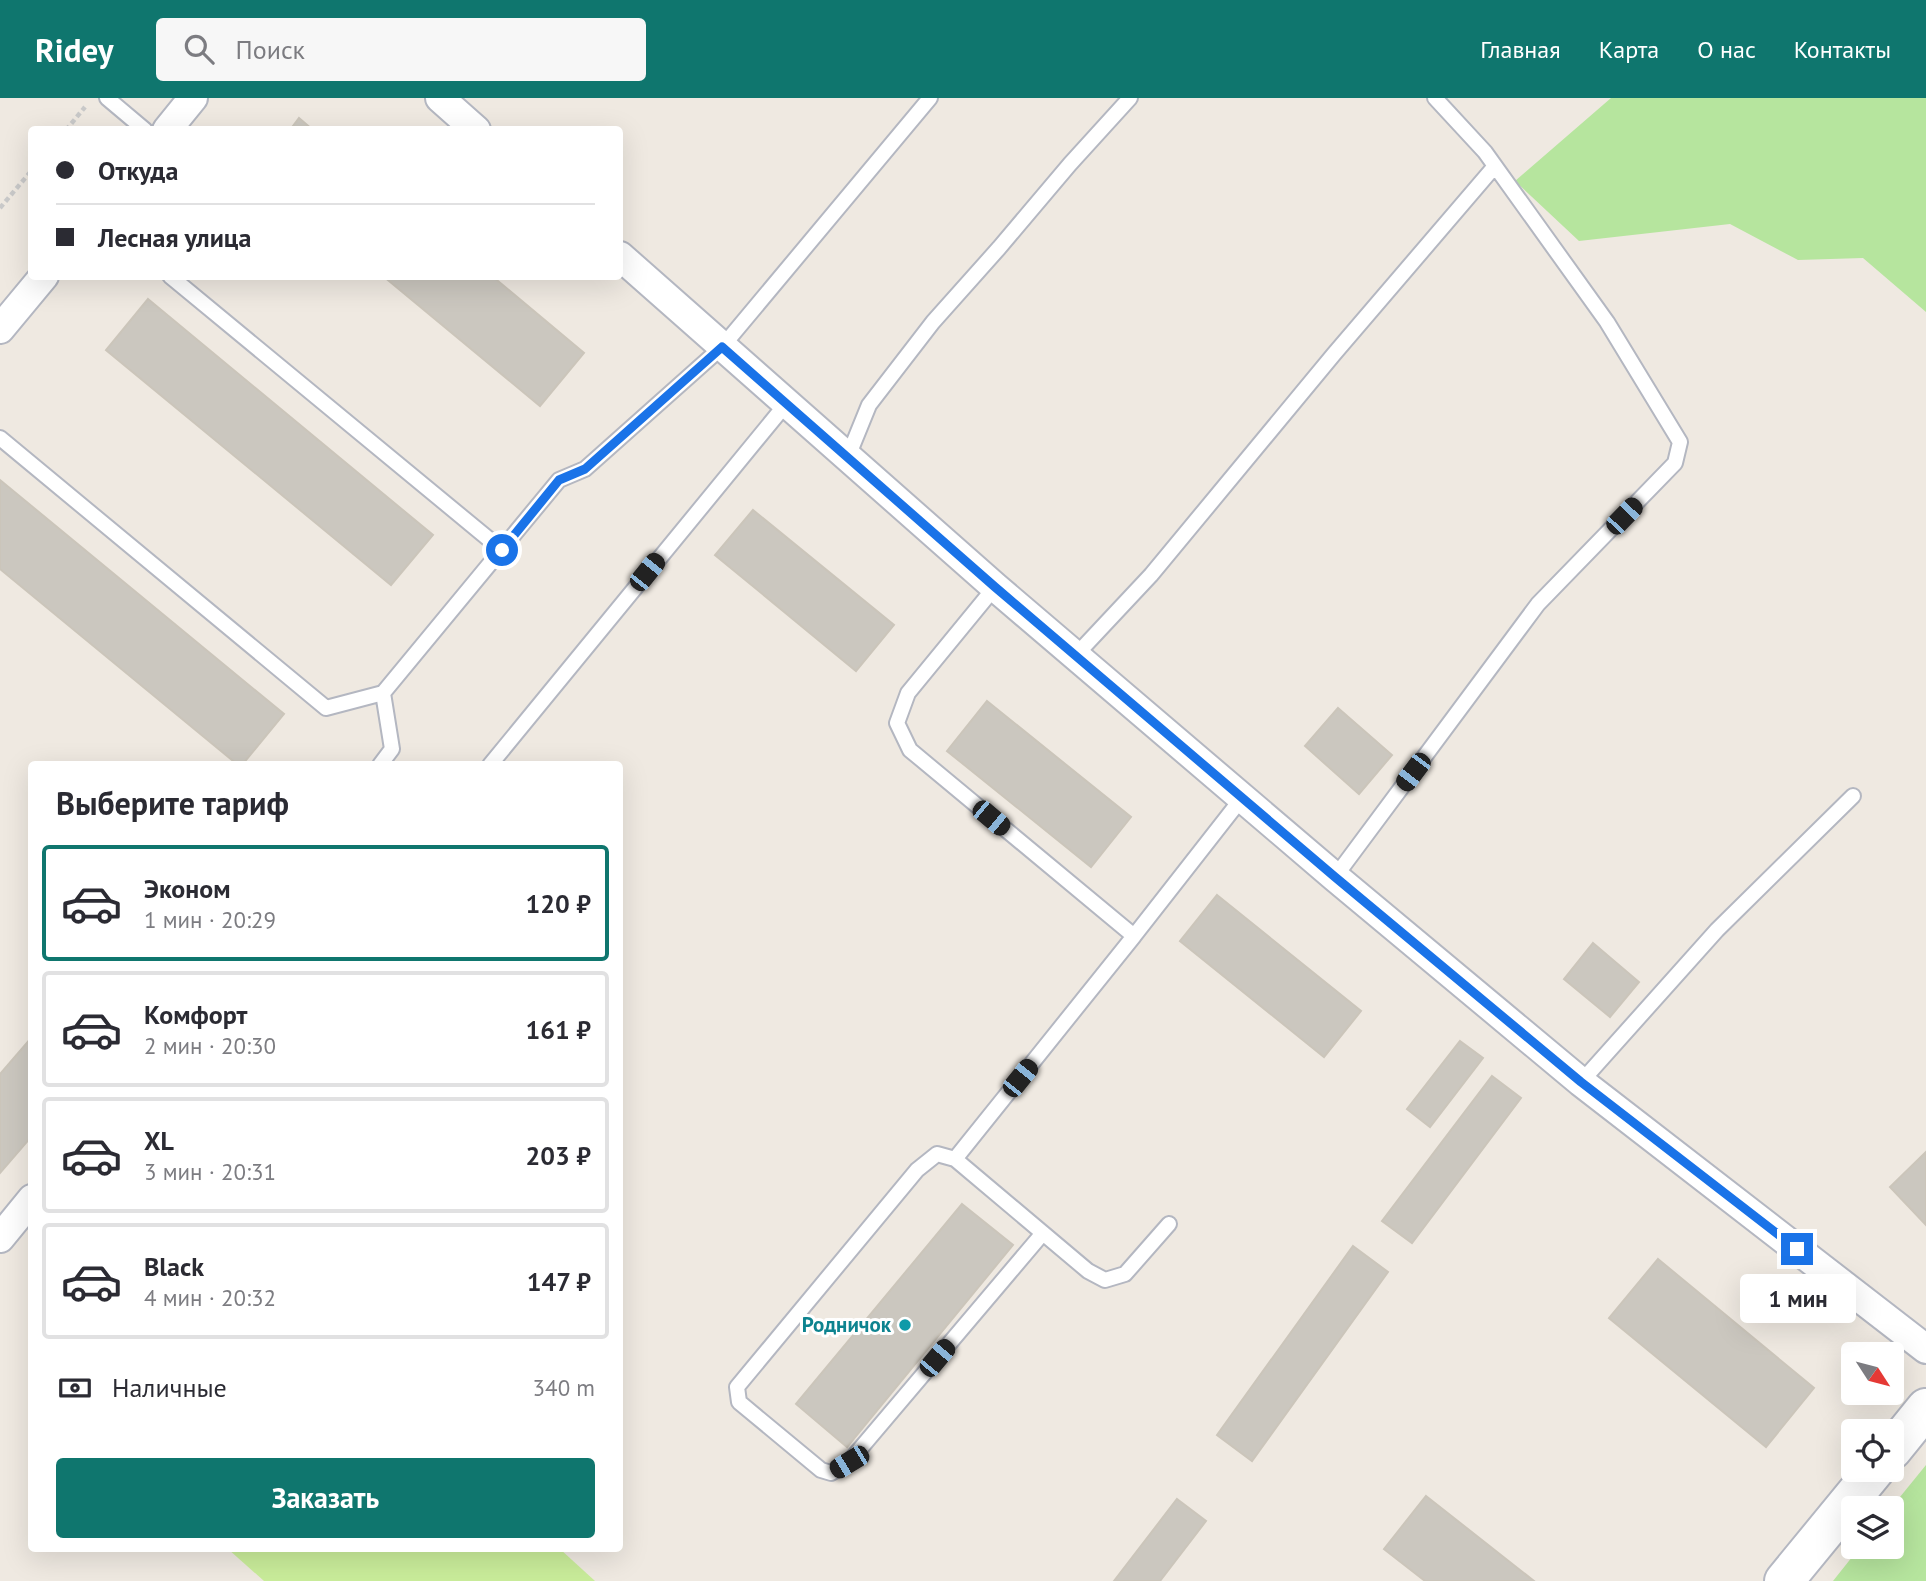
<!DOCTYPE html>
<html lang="ru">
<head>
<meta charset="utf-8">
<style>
	:root { --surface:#fff; --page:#f7f7f7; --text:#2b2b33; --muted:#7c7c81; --line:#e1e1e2; --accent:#0f766e }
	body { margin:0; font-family:"PT Sans",sans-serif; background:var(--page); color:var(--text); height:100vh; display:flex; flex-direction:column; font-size:26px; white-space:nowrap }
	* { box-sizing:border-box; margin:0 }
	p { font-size:23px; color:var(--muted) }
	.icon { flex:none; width:38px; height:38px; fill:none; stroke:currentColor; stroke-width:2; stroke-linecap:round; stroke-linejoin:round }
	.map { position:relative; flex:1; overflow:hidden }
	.drawer { position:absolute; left:28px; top:663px; width:595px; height:791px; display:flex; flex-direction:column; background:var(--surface); border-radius:7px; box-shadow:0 7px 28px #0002 }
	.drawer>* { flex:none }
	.guide { position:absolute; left:28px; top:28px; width:595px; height:154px; border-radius:7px; box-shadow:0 7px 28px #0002; display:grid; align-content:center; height:154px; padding:0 28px; background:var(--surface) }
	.needle { width:46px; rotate:126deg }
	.fabs { position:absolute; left:1841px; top:1244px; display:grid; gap:14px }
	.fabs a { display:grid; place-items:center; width:63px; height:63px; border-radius:7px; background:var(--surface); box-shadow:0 7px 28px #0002; font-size:35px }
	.end { position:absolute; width:32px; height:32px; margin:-16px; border:9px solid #1a73e8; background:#fff; box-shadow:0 0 0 4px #fff }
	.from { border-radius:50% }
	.bubble { position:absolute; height:49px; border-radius:7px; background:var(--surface); box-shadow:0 7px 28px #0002; font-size:23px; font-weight:700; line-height:49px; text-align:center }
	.car { position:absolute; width:21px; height:42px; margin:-21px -10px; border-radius:9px; box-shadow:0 0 5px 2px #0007; background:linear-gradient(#222 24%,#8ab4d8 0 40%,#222 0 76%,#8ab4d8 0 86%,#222 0) }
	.guide b { display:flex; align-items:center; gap:24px; height:66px; font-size:26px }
	.guide b+b { border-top:2px solid var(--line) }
	.guide i { width:18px; height:18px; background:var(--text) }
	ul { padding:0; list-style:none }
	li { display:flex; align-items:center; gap:21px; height:116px; margin:0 14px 10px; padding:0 14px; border:4px solid var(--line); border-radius:7px }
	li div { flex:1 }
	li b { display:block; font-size:26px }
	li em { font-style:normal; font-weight:700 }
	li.active { border-color:var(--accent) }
	li>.icon { width:63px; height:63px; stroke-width:1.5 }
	h2 { padding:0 28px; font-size:32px; line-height:84px }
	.pay { display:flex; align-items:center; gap:18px; height:77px; padding:0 28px; font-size:26px }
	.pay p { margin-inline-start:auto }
	.cta { display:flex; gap:14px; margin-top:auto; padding:14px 28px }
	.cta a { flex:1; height:80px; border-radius:7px; background:var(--accent); color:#fff; font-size:28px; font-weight:700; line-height:80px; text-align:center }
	header { display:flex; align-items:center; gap:42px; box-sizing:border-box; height:98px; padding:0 35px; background:var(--accent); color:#fff }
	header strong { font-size:33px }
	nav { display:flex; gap:38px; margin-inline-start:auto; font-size:24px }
	.search { width:490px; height:63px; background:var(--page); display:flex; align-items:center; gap:18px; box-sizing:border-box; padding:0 24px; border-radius:7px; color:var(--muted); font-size:26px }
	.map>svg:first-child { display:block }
</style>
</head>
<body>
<header>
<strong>Ridey</strong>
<div class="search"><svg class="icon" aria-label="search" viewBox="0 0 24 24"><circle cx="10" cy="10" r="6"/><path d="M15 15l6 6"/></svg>Поиск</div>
<nav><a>Главная</a><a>Карта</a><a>О нас</a><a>Контакты</a></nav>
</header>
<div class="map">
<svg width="1926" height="1483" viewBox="0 0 1926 1483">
	<rect width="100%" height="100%" fill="#efe9e1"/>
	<path fill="#b6e59e" d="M1611 0H1926V214L1863 160 1798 162 1730 126 1579 143 1515 83Z
		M1926 1367V1483H1833L1860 1449H1892L1891 1410Z"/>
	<path fill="#c9ec9a" d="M228 1451H560L595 1483H264Z"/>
	<path fill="#cbc7bf" stroke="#cbc5ba" stroke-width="2" d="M299 20 313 32H290Z
		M383 178H492L584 255 540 308Z
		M148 201 433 437 391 487 106 252Z
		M0 382 284 616 242 667H238L0 471Z
		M753 412 894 527 856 573 715 457Z
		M987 603 1131 719 1091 769 947 653Z
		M1338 610 1392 657 1359 696 1305 648Z
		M1217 797 1361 913 1324 959 1180 843Z
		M1593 845 1639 884 1610 919 1564 881Z
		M32 939V1038L0 1075V976Z
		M1460 943 1483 960 1430 1029 1407 1011Z
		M1492 978 1521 1000 1412 1145 1382 1123Z
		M1926 1054V1127L1890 1089Z
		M962 1106 1013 1147 847 1349 796 1306Z
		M1353 1148 1388 1174 1252 1363 1217 1337Z
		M1658 1161 1814 1290 1766 1349 1609 1220Z
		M1426 1398 1534 1483H1425L1384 1451Z
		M1177 1401 1206 1423 1160 1483H1114Z"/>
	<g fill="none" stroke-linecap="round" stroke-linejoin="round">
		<defs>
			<path id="lane" d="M107 0 145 32
				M170 178 502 452
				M0 340 326 610 383 595
				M847 361 869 307 933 224 999 150 1070 66 1130 0
				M995 489 908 595 897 625 910 652 1134 838 1242 700
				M1076 557 1151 477 1334 256 1495 68
				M380 667 392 651 383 595 559 382 585 371 722 249 930 0
				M490 667 786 306
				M1335 779 1538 506 1675 365 1680 344 1607 224 1485 54 1435 0
				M1581 984 1717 832 1853 698
				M955 1061 1088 1173 1105 1182 1125 1176 1169 1126
				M1043 1135 849 1364 831 1375 821 1372 739 1304 737 1289 917 1072 937 1056 955 1061 1134 838"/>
			<path id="street" d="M440 0 476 32
				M167 32 193 0
				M620 158 995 489 1335 779 1581 984 1926 1251
				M0 231 44 178
				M0 1140 32 1101"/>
			<path id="secondary" d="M1892 1352 1926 1310
				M1784 1483 1875 1372"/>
		</defs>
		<use href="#lane" stroke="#b4b7c1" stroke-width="18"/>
		<use href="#street" stroke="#b4b7c1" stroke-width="32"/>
		<use href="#secondary" stroke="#b4b7c1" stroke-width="42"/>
		<path stroke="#c9c9c9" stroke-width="4.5" stroke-dasharray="5 3.5" stroke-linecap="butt" d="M66 32 85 9
			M0 110 32 72"/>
		<use href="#lane" stroke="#fff" stroke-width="14"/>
		<use href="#street" stroke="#fff" stroke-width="28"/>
		<use href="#secondary" stroke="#fff" stroke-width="38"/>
	</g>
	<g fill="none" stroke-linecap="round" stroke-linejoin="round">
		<path stroke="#1a73e8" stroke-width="9" d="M502 452 559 382 585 371 722 249 995 489 1335 779 1581 984 1797 1151"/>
	</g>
	<circle fill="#0f9aa8" stroke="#fff" stroke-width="2.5" cx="905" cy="1227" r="7"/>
	<g text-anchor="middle" stroke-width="6" stroke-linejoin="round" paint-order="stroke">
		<g font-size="21" font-weight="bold" fill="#0d838f" stroke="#fff" text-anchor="end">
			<text x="891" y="1234">Родничок</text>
		</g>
	</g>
</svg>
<div class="fabs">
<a><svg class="needle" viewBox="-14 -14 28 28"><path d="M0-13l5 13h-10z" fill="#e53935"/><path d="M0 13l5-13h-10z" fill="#7c7c81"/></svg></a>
<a><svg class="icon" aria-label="locate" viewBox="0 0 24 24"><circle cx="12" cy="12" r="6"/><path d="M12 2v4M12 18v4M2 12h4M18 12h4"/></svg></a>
<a><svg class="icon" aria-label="layers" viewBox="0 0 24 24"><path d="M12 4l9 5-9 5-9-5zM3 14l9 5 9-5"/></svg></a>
</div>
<i class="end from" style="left:502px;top:452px"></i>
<i class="end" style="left:1797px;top:1151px"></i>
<div class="bubble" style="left:1740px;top:1176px;width:116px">1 мин</div>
<i class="car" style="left:1624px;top:418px;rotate:44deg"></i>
<i class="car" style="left:647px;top:474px;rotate:39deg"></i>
<i class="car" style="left:1413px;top:674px;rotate:217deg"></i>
<i class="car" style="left:991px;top:720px;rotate:130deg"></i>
<i class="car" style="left:1020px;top:980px;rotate:39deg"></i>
<i class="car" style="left:937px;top:1260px;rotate:40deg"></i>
<i class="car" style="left:849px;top:1364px;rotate:239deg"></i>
<div class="guide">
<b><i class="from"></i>Откуда</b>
<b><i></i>Лесная улица</b>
</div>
<section class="drawer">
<h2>Выберите тариф</h2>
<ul>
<li class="active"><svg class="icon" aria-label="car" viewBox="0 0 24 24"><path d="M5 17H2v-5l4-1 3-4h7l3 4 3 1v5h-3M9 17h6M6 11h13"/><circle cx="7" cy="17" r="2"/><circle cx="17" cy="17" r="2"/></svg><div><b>Эконом</b><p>1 мин · 20:29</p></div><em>120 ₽</em></li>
<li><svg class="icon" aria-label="car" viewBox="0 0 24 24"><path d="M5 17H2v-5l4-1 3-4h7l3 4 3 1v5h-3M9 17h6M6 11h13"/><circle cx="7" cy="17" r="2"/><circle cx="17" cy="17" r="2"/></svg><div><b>Комфорт</b><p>2 мин · 20:30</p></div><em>161 ₽</em></li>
<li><svg class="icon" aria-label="car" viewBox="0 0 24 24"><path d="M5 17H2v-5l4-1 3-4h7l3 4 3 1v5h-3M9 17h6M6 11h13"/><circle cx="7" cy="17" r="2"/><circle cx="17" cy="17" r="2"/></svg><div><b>XL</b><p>3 мин · 20:31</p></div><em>203 ₽</em></li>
<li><svg class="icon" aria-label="car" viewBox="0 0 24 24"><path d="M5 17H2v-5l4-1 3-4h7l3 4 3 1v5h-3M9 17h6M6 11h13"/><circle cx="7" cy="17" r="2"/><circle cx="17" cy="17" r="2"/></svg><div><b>Black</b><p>4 мин · 20:32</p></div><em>147 ₽</em></li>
</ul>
<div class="pay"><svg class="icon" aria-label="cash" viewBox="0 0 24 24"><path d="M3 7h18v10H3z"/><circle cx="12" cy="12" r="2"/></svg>Наличные<p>340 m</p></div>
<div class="cta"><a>Заказать</a></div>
</section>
</div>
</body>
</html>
